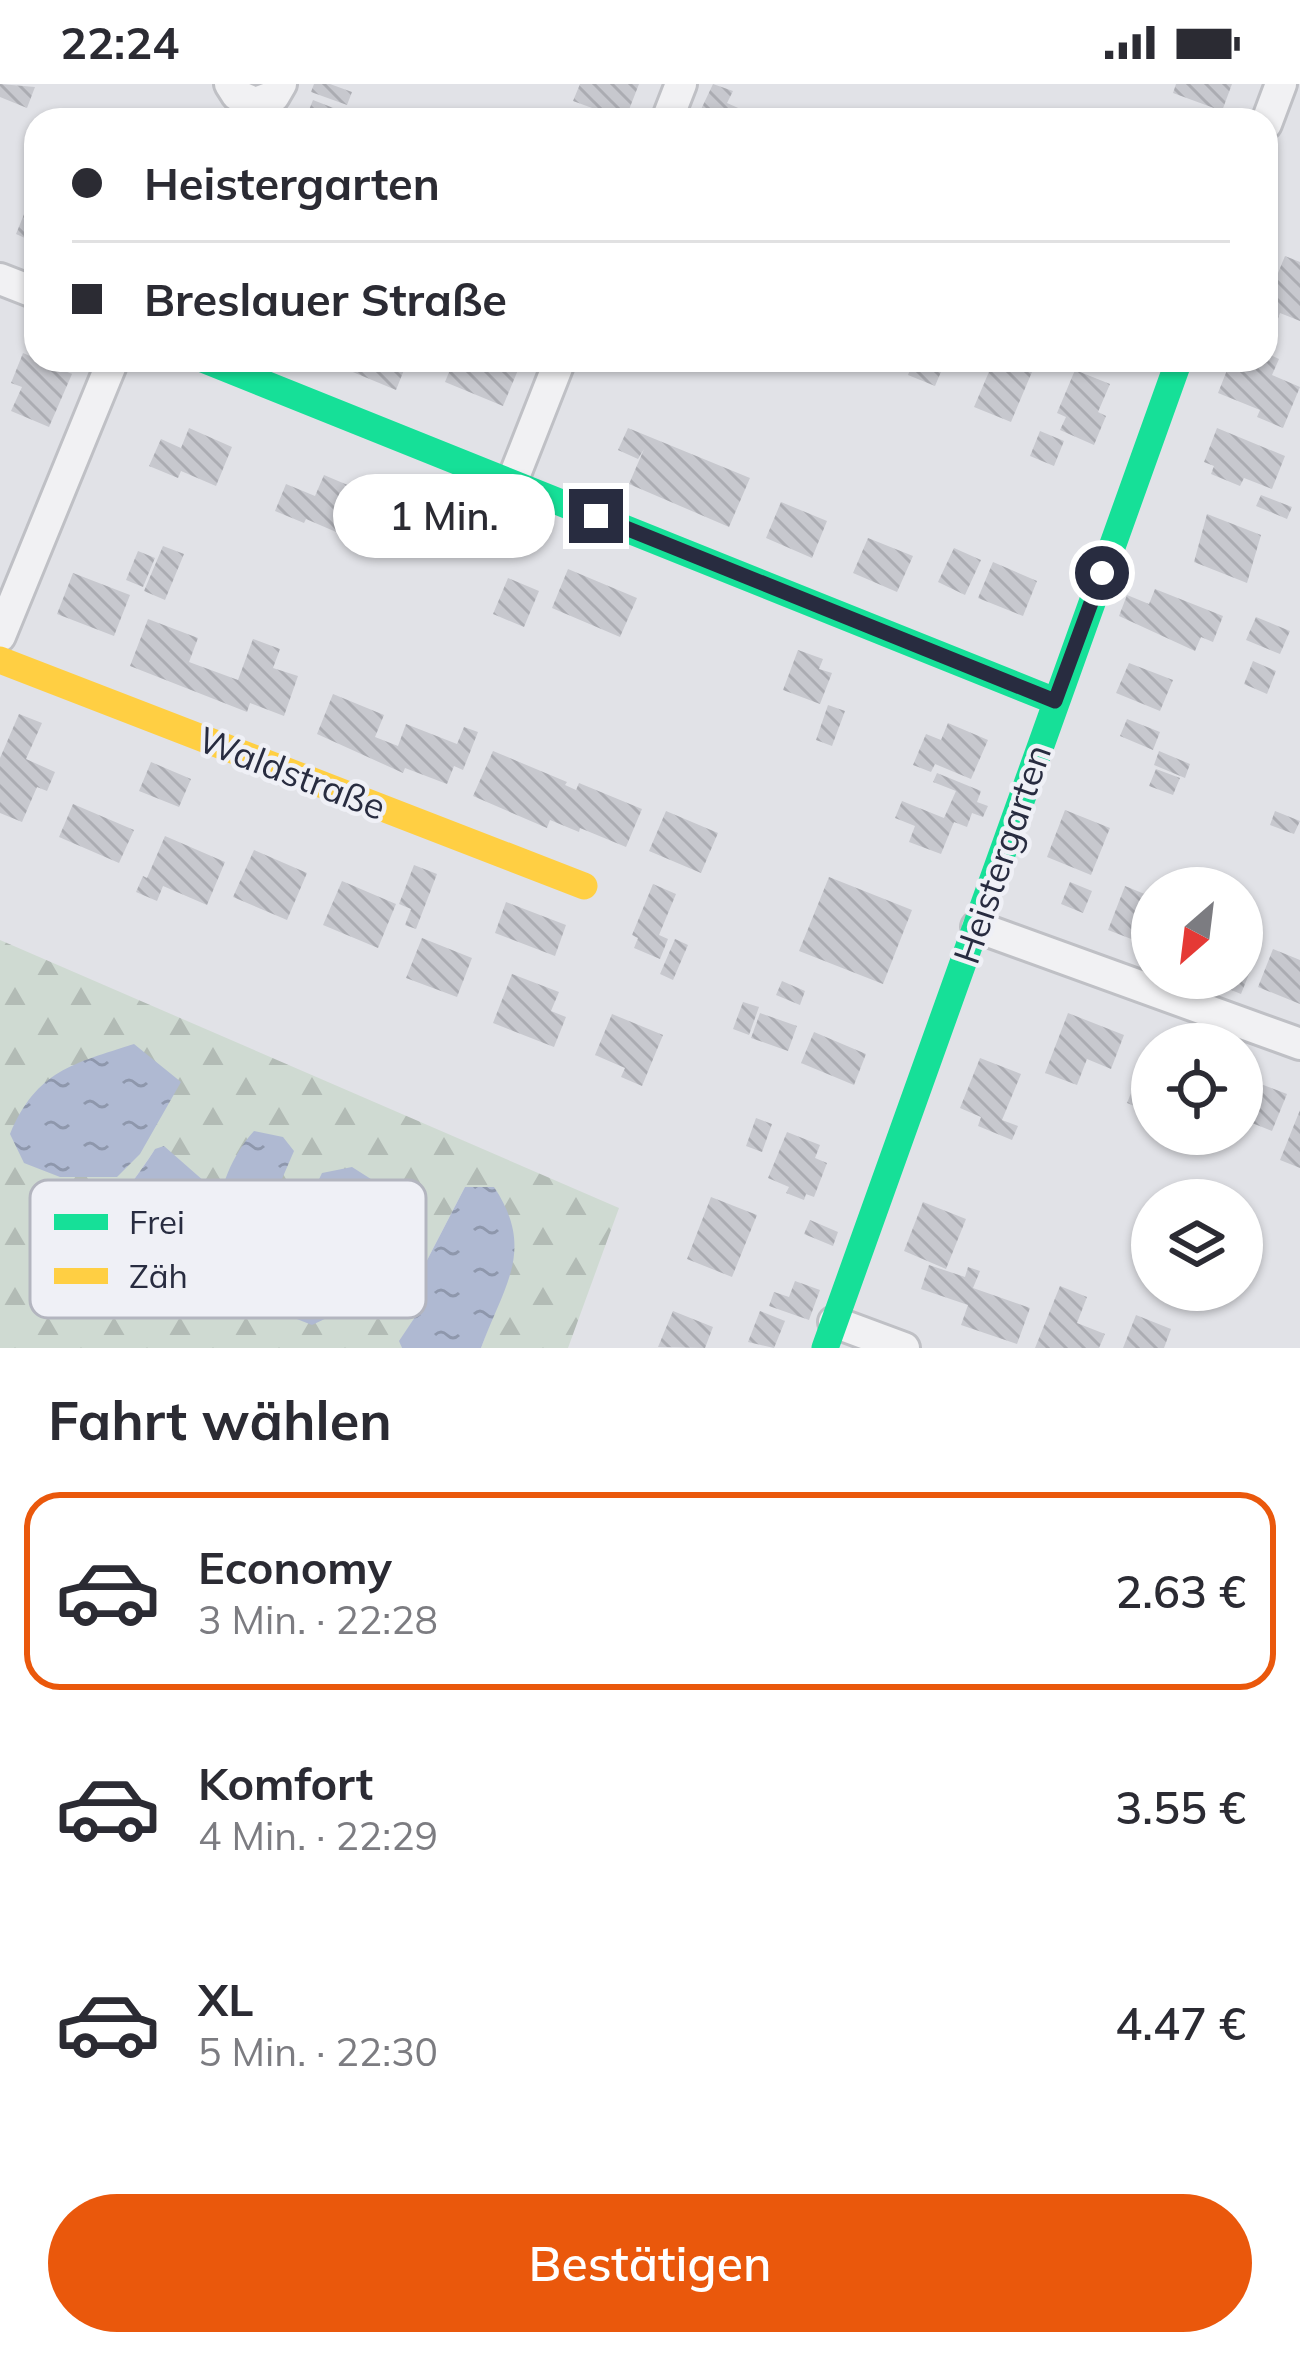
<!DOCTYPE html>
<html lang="de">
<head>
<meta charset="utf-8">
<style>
	:root { --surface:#fff; --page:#f2f2f3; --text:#2b2b33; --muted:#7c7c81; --line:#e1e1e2; --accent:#ea580c }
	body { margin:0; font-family:Mulish,sans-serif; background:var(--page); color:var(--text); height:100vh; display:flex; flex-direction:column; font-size:45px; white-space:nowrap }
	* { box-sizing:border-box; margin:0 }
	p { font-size:39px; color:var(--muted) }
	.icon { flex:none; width:66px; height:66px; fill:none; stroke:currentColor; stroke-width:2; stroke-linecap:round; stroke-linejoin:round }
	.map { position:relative; height:1264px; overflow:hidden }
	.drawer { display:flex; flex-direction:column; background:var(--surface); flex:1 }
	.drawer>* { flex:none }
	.guide { position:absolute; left:24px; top:24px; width:1254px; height:264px; border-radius:36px; box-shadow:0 3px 9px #0004; display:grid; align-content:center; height:264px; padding:0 48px; background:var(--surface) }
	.needle { width:78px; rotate:208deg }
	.controls { position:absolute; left:1131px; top:783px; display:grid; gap:24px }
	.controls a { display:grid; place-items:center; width:132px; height:132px; border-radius:50%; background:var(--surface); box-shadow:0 3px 9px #0004; font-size:60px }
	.end { position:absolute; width:54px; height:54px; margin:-27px; border:15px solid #282c40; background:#fff; box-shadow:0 0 0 6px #fff }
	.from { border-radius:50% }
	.bubble { position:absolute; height:84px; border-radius:42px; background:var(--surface); box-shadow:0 3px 9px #0004; font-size:39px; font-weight:600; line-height:84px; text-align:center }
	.guide b { display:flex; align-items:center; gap:42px; height:114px; font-size:45px }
	.guide b+b { border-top:3px solid var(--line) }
	.guide i { width:30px; height:30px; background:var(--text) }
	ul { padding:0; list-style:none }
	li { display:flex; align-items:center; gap:36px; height:198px; margin:0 24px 18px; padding:0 24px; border:6px solid transparent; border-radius:36px }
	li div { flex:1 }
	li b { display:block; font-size:45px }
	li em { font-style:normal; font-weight:600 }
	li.active { border-color:var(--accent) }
	li>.icon { width:108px; height:108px; stroke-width:1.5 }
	h2 { padding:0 48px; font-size:54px; line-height:144px }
	.primary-button { display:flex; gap:24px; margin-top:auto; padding:24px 48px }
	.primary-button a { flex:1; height:138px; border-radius:72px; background:var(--accent); color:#fff; font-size:48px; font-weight:600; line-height:138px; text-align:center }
	.status { display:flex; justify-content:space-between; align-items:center; height:84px; padding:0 60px; background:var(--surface); direction:ltr }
	.status svg { height:33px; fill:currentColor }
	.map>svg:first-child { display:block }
</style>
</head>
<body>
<div class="status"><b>22:24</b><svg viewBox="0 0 49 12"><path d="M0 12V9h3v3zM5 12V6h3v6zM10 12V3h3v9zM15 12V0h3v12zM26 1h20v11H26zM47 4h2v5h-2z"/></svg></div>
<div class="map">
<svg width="1300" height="1264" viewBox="0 0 1300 1264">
	<defs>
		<pattern id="forest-firs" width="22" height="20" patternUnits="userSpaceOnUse" patternTransform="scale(3)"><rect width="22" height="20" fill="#cfdad2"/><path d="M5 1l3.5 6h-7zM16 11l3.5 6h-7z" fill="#b2bbb5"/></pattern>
		<pattern id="water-ripples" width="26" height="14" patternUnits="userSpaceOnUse" patternTransform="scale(3)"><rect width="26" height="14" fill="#afb9d2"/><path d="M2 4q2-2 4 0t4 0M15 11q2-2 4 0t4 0" fill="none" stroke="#8e97ac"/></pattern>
		<pattern id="building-back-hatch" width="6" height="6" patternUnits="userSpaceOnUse" patternTransform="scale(3)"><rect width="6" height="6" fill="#c7c8ce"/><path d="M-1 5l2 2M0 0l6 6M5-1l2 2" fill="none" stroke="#abacb2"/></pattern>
	</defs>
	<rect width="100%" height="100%" fill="#e1e2e7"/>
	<path fill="url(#forest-firs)" fill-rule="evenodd" d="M0 856 619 1124 568 1264H481L493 1231 494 1103H465L423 1184 419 1227 400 1257 402 1264H0ZM155 1065 127 1188 101 1177C90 1145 138 1094 155 1065ZM374 1097 370 1136 331 1232 284 1230 276 1213 283 1170Z"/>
	<path fill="url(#water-ripples)" d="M134 960 181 998 140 1070 117 1093H60L24 1079 10 1050C37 986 73 980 134 960Z
		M254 1047 283 1053 294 1067 260 1146 257 1177 246 1188 229 1181C206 1139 222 1082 254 1047Z
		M164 1062 205 1098C200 1123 156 1187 127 1188 118 1189 108 1181 101 1177 90 1145 138 1094 155 1065Z
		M352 1083 374 1097 370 1136 331 1232 312 1241 284 1230C262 1185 303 1129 322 1089Z
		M465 1103H494C536 1166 504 1201 481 1264H402L399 1257 419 1227 423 1184Z"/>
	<path fill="url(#building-back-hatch)" d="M0 0 35 3 27 24 0 13Z
		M314 0H330L352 8 347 21 311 8Z
		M580 0H639L625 36 573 17Z
		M713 0 733 7 727 19 765 36H696Z
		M1176 0H1232L1222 27 1173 9Z
		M313 16 364 36H305Z
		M31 113 36 115V159L16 150Z
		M1285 172 1300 178V237L1280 229 1273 248 1266 246V184L1278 189Z
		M23 269 72 290 49 343 11 327 22 303 11 299Z
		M1266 269 1279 275 1272 291 1300 303 1283 344 1257 333 1260 326 1218 309 1231 276H1266Z
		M324 276H408L396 306Z
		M454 276H494L518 286 503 322 445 298Z
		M914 276H946L935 302 908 291Z
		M994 276H1037L1011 338 974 323Z
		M1075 286 1110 300 1098 328 1106 332 1094 361 1060 346 1066 333 1057 329Z
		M189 344 232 363 216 402 181 387 178 394 149 382 161 355 181 364Z
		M628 344 750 394 729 443 629 400 644 365 638 375 618 366Z
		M1217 344 1285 372 1272 405 1244 394 1240 402 1211 390 1214 382 1204 378Z
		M1040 347 1064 357 1054 382 1030 372Z
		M324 391 390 419 371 463 306 435 304 439 275 427 286 400 315 412Z
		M1261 411 1292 423 1287 435 1256 422Z
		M781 418 827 437 812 474 766 454Z
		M1207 430 1261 451 1247 499 1194 478Z
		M868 454 913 472 897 508 853 489Z
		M163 462 184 470 165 516 144 507Z
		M954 464 981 476 965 511 938 498Z
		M138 467 155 474 143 503 126 496Z
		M993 478 1037 497 1023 532 978 514Z
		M568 485 637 514 620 553 552 524Z
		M73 489 130 511 114 552 57 530Z
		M508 494 539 507 524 543 493 530Z
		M1155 505 1223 532 1213 558 1201 553 1195 567 1119 532 1127 511 1149 520Z
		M1256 533 1290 547 1280 570 1246 556Z
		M148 535 198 554 189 578 238 596 253 555 280 565 273 584 298 592 284 632 250 619 247 628 130 582Z
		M798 566 823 575 819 585 832 589 820 620 783 606Z
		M1253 577 1276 587 1267 610 1244 600Z
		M1129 579 1173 596 1160 627 1116 609Z
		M333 610 384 631 375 653 398 662 406 640 457 660 464 643 478 648 463 686 454 682 447 700 405 684 403 689 317 650Z
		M828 621 845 627 832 662 816 656Z
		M19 630 42 639 26 675 55 688 47 707 37 703 22 738 0 729V674Z
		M1127 635 1160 648 1153 666 1120 652Z
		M948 639 988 656 971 695 935 680 931 688 913 681 926 650 941 656Z
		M493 667 567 698 565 701 576 706 579 699 642 725 626 763 580 744 579 748 550 736 547 744 473 712Z
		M1159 667 1190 680 1185 694 1154 681Z
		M151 678 191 695 179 723 139 707Z
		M1156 685 1180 694 1173 711 1149 702Z
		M937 689 981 707 977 718 988 722 983 733 972 729 967 743 954 738 941 770 909 758 915 742 895 734 902 717 944 734 956 707 933 698Z
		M73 720 134 746 119 779 59 753Z
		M1065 726 1110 744 1091 791 1047 773Z
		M666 727 718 749 701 789 649 767Z
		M1275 727 1300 737 1294 750 1270 741Z
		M165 752 225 778 207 821 163 802 157 817 136 808 143 792 147 794Z
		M254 766 307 789 287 836 233 813Z
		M414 781 437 790 416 845 405 841 411 825 399 820Z
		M829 793 912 826 883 900 799 867Z
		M342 797 396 820 378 864 323 841Z
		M1070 798 1092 807 1083 829 1061 820Z
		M653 800 676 810 659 851 668 855 660 875 634 864 638 854 632 851Z
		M1125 802 1152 813V863L1108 846Z
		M506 818 566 841 555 872 495 849Z
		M1242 853 1261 860 1241 910 1219 901 1222 894H1242Z
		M422 854 472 874 457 913 406 894Z
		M675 855 688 861 673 896 660 890Z
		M1273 865 1300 876V920L1258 903Z
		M512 890 559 908 551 927 566 933 554 963 493 939Z
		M782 897 805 907 800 921 776 911Z
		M743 918 759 923 749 951 733 945Z
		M760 929 797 942 788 967 751 954Z
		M1068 929 1124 951 1111 985 1087 975 1077 1001 1045 989Z
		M612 930 663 951 642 1002 621 993 625 984 595 971Z
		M814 948 866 970 854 1001 801 979Z
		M1152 957V1029L1127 1019Z
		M980 974 1021 990 1002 1036 1018 1042 1012 1056 978 1042 981 1033 960 1024Z
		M1242 993 1287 1010 1272 1047 1242 1035Z
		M1300 1026V1084L1280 1076Z
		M756 1034 772 1040 762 1068 746 1062Z
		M787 1048 820 1061 815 1074 827 1079 814 1113 806 1110 804 1116 786 1109 789 1103 768 1094Z
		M711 1113 757 1131 732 1193 687 1175Z
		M923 1118 966 1135 946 1185 904 1167Z
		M810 1136 838 1148 833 1162 804 1150Z
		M929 1181 965 1193 968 1183 980 1187 973 1204 1030 1224 1017 1260 961 1241 968 1221 921 1205Z
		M795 1197 820 1206 809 1236 769 1222 774 1208 789 1213Z
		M1060 1202 1087 1213 1077 1239 1105 1250 1099 1264H1035Z
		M673 1227 713 1243 705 1264 658 1263Z
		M760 1227 785 1237 774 1264 748 1258Z
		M1136 1231 1171 1245 1164 1264H1123Z"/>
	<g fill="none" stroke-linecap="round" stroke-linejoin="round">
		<defs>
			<path id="street" d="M230 0 237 11 255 19 274 12 281 0
				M667 36 681 0
				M1266 40 1281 0
				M0 195 36 209
				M512 398 560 276
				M0 552 113 276
				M977 843 1300 960
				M834 1238 904 1264"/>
		</defs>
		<use href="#street" stroke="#bfc0c5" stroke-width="36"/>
		<use href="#street" stroke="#f1f1f3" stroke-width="30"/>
		<path stroke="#16e098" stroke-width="27" d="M205 276 1055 617
			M825 1264 1179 276"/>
		<path stroke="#ffcf43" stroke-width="27" d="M0 576 584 802"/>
	</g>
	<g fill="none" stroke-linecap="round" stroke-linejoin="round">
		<path stroke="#282c40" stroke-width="15" d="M596 432 1055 617 1102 489"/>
	</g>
	<g text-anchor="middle" stroke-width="9" stroke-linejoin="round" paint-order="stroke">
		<g font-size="36" fill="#282c40" stroke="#eff0f6">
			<text transform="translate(292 689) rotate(21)" y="13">Waldstraße</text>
			<text transform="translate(1002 770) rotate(-71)" y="13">Heistergarten</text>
		</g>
	</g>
	<rect x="30" y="1096" width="396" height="138" rx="18" fill="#eff0f6" stroke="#b3b5bf" stroke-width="3"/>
	<rect x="54" y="1130" width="54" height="16" fill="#16e098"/>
	<rect x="54" y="1184" width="54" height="16" fill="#ffcf43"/>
	<g font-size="33" fill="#282c40">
		<text x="129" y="1150">Frei</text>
		<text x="129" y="1204">Zäh</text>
	</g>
</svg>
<div class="controls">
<a><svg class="needle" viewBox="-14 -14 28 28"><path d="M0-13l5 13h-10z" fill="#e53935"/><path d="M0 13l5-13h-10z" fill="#7c7c81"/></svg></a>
<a><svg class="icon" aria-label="locate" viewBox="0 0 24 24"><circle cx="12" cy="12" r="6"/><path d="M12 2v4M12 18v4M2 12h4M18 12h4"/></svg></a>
<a><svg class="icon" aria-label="layers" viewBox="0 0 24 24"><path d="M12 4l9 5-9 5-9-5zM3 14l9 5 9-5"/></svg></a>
</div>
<i class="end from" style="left:1102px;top:489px"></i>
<i class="end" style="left:596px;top:432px"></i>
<div class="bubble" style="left:333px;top:390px;width:222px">1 Min.</div>
<div class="guide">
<b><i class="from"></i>Heistergarten</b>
<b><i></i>Breslauer Straße</b>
</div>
</div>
<section class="drawer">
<h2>Fahrt wählen</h2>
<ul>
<li class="active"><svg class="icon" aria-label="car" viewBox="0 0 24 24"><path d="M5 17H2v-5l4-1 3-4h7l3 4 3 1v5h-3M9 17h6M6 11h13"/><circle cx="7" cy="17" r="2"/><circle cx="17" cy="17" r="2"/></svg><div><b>Economy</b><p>3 Min. · 22:28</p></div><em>2.63 €</em></li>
<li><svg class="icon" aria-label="car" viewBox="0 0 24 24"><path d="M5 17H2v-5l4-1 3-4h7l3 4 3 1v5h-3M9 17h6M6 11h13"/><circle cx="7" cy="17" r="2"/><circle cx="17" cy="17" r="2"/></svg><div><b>Komfort</b><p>4 Min. · 22:29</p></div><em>3.55 €</em></li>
<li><svg class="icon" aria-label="car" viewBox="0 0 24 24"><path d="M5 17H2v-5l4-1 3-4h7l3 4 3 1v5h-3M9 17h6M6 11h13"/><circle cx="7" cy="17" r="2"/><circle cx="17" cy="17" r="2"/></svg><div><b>XL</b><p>5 Min. · 22:30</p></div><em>4.47 €</em></li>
</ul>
<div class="primary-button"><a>Bestätigen</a></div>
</section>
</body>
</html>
